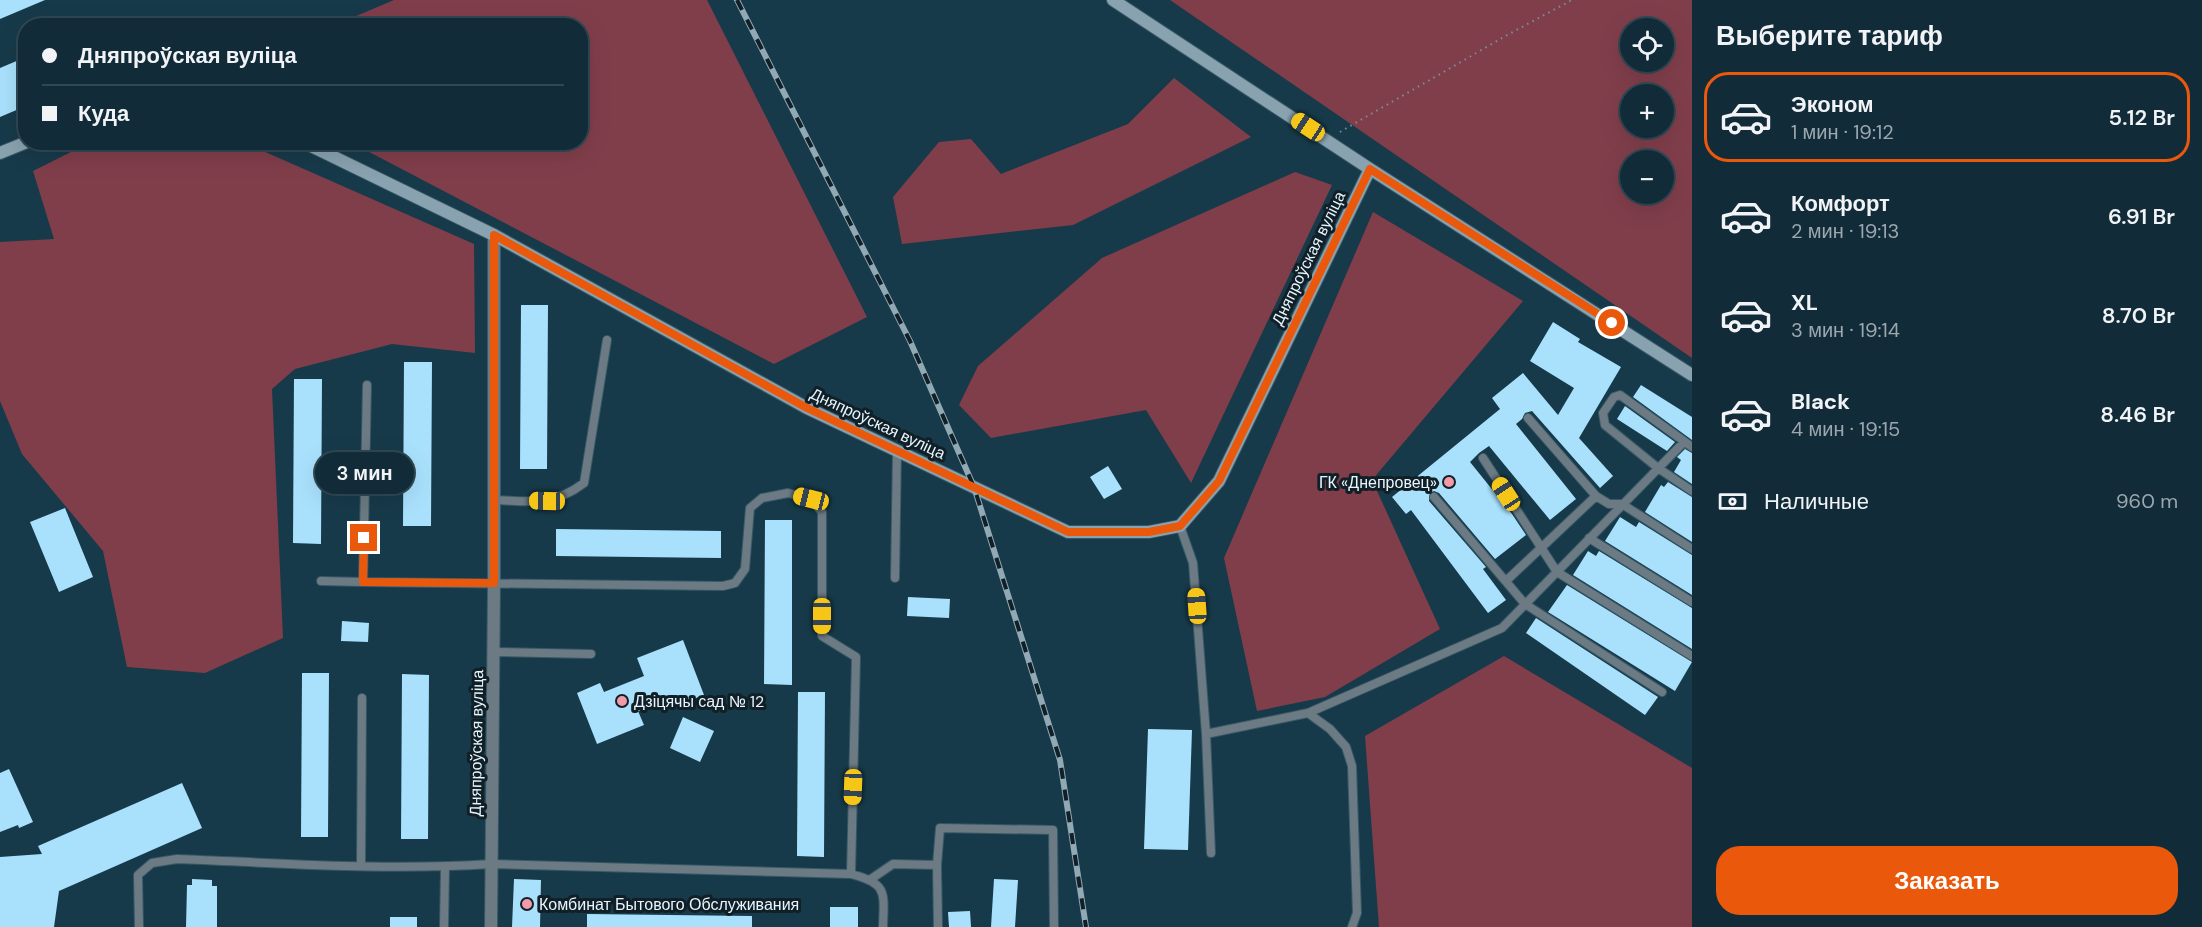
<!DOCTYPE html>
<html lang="ru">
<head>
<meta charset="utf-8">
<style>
	:root { --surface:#112c38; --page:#1e3843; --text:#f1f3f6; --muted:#9ca7ae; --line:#304853; --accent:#ea580c }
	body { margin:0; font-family:"DM Sans",sans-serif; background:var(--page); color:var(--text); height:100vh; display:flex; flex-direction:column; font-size:22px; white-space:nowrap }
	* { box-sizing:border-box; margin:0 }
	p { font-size:20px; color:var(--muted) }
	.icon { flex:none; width:33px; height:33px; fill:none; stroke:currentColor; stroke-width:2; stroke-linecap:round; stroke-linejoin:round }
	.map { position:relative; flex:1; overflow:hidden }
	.panel { display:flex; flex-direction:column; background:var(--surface); width:510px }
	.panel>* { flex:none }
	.top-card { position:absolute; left:18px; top:18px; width:570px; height:132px; border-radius:24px; box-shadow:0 6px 24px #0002,0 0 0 2px var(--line); display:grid; align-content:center; height:132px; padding:0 24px; background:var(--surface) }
	.tools { position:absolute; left:1620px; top:18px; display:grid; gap:12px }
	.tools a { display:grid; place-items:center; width:54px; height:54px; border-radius:50%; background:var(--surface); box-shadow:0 6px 24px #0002,0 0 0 2px var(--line); font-size:30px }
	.end { position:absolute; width:27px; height:27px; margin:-14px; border:8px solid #ea580c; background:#fff; box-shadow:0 0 0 3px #fff }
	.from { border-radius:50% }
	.bubble { position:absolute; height:42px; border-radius:21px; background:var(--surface); box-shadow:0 6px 24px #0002,0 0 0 2px var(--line); font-size:20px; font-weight:600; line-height:42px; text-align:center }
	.car { position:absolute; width:18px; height:36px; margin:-18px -9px; border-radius:8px; box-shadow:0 0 4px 2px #0007; background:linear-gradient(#f5c518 24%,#345 0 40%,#f5c518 0 76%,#345 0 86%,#f5c518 0) }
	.top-card b { display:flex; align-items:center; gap:21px; height:57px; font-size:22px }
	.top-card b+b { border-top:2px solid var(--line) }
	.top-card i { width:15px; height:15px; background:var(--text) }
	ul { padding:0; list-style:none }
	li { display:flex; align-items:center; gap:18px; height:90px; margin:0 12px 9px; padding:0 12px; border:3px solid transparent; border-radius:24px }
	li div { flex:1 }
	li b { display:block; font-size:22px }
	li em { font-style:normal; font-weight:600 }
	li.on { border-color:var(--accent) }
	li>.icon { width:54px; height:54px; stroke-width:1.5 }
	h2 { padding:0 24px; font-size:27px; line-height:72px }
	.pay { display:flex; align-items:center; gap:15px; height:66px; padding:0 24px; font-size:22px }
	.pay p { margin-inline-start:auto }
	.action { display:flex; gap:12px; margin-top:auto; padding:12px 24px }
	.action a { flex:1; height:69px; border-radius:24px; background:var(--accent); color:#fff; font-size:24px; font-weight:600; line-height:69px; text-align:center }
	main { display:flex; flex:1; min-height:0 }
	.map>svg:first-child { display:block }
</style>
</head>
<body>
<main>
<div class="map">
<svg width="1692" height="927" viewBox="0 0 1692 927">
	<rect width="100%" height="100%" fill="#173a4a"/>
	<path fill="#803e4b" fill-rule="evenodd" d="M394 0H707L867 317 774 364 352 143 580 142V26L335 25Z
		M1170 0H1692V358ZM1630 28H1664V62H1630ZM1664 94V128H1630V94ZM1664 160V194H1630V160Z
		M1174 78 1251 137 1073 225 902 244 893 197 939 142 971 139 1001 174 1128 124Z
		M91 142 245 143 474 244 475 353 392 344 295 369 272 389 283 638 205 673 127 667 103 551 22 454 0 401V242L54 239 33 171Z
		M1295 172 1332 185 1191 483 1146 410 991 438 959 405 978 366 1102 258Z
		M1373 212 1523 301 1372 480 1440 629 1325 697 1257 711 1224 558Z
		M1504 656 1692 768V927H1379L1365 736Z"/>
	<path fill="#a9e1fd" d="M0 0H45L0 19Z
		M26 57V106L0 117V68Z
		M521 305H548L547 469H520Z
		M1553 322 1580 339 1578 342 1621 367 1579 438 1613 476 1600 488 1532 411 1525 413 1522 419 1516 424 1576 499 1550 520 1489 446 1479 453 1470 462 1512 514 1526 535 1495 559 1439 493 1434 491 1430 493 1429 501 1486 567 1483 569 1506 600 1488 613 1411 510 1406 514 1392 497 1500 409 1492 398 1523 373 1558 415 1574 388 1530 361Z
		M404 362H432L431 526H403Z
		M294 379H322L321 544 293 543Z
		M1641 385 1692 417V440L1633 397Z
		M1625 406 1675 442 1667 451 1617 419Z
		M1685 449 1692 453V484L1674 472 1681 460 1677 457Z
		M1108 466 1122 489 1104 499 1090 477Z
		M1668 482 1692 497V542L1645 512 1661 485 1664 487Z
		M65 508 93 577 59 592 30 522Z
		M1620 517 1636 527 1639 522 1692 555V595L1605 541Z
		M765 520H792V685L764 684Z
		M556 529 721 531V558L556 556Z
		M1588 551 1596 556 1599 551 1692 608V649L1573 575Z
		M1567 585 1692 662 1675 691 1548 612Z
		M908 597 950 599 949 618 907 616Z
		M1536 618 1658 697 1645 715 1526 633Z
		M342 621 369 623 368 642 341 641Z
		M683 640 704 695 674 707 671 698 638 711 644 725 597 744 577 693 600 683 604 692 644 676 637 658Z
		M302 673H329L328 837H301Z
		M402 674 429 675 428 839H401Z
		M798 692H825L824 857 797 856Z
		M683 717 714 731 700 762 670 748Z
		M1148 729 1192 730 1188 850 1144 849Z
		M9 769 33 822 19 828 18 825 0 832V773Z
		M182 783 202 828 59 891 54 927H0V857L42 854 38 846Z
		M192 879 212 880V886H217V927H186L187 885H192Z
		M514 879 541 880 540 927H512Z
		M994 879 1018 880 1015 927H991Z
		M830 907H858V927H830Z
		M970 911 971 927H949L948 912Z
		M587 914 752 916V927H587Z
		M390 917H417V927H390Z"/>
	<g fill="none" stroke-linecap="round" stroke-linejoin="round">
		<defs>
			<path id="lane" d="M1528 418 1596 496 1609 504H1622L1692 549
				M1692 447 1620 395 1614 397 1603 413 1605 425 1658 468 1692 491
				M1483 458 1557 572 1692 656
				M1434 497 1525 604 1662 692
				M494 500C531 501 552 507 584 483L607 340
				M1180 526 1193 563 1206 734 1211 853
				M1589 538 1692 602
				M895 578 897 451
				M321 581 363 582
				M1506 581 1596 496
				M494 652 591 654
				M1308 713 1502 628 1684 442
				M1206 734 1308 713 1330 729 1346 747 1352 766 1357 913 1352 927
				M361 866 362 698
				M851 874C888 884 884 892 883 927
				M871 879 893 864 937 865
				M139 927 138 875 152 863 177 859C281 863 387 871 491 864L851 874 856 657 822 636V512L811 499 788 493 762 498 750 508 745 569 735 583 723 586 363 582 367 385
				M444 927 445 867
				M938 927 937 865 940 828 1053 830 1054 927"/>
			<path id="street" d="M491 927 494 583V235"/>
			<path id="secondary" d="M1113 0 1370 169 1692 375
				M303 142 494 235 807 408 1068 532H1149L1180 526 1219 481 1370 169
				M0 153 27 142"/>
		</defs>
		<use href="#lane" stroke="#385867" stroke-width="10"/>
		<use href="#street" stroke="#385867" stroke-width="14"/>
		<use href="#secondary" stroke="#385867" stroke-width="14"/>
		<path stroke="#77909d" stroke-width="2" stroke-dasharray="1.5 4.5" stroke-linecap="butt" d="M1340 132 1509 34 1572 0"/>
		<use href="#lane" stroke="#6c7b83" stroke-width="8"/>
		<use href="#street" stroke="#6c7b83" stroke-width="12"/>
		<use href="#secondary" stroke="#89a2af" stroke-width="12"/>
		<defs>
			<path id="rail" d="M737 0 910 341 974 487 1060 760 1086 927"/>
		</defs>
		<use href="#rail" stroke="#91a9b4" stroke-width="6"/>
		<use href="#rail" stroke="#111f27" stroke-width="4" stroke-dasharray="11" stroke-linecap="butt"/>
	</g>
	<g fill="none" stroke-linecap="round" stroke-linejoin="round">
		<path stroke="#ea580c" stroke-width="8" d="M364 538 363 582 494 583V235L807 408 1068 532H1149L1180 526 1219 481 1370 169 1612 323"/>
	</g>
	<g fill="#f39aa9" stroke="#111f27" stroke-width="2">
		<circle cx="1449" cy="482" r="6"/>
		<circle cx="622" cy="701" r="6"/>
		<circle cx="527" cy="904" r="6"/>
	</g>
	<g text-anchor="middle" stroke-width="6" stroke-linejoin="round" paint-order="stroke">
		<g font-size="16" fill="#e6f5fe" stroke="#111f27">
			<text transform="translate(1308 258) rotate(-64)" y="6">Дняпроўская вуліца</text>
			<text transform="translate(878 423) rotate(25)" y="6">Дняпроўская вуліца</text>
			<text transform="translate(476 743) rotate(-89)" y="6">Дняпроўская вуліца</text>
		</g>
		<g font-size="16" fill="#e6f5fe" stroke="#111f27" text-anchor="start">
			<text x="1437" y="488" text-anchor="end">ГК «Днепровец»</text>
			<text x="634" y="707">Дзіцячы сад № 12</text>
			<text x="539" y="910">Комбинат Бытового Обслуживания</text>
		</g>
	</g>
</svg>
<div class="tools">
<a><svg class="icon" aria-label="locate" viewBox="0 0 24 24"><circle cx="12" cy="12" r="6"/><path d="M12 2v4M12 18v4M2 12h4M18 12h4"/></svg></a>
<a>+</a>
<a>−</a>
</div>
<i class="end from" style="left:1612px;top:323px"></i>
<i class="end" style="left:364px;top:538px"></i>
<div class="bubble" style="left:315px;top:452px;width:99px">3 мин</div>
<i class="car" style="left:1308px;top:127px;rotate:303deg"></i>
<i class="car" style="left:1506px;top:494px;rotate:327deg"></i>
<i class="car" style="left:811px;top:499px;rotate:284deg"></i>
<i class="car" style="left:547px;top:501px;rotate:271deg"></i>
<i class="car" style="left:1197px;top:606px;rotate:356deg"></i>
<i class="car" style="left:822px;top:616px;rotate:180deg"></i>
<i class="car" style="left:853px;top:787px;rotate:182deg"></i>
<div class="top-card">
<b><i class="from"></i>Дняпроўская вуліца</b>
<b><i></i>Куда</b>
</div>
</div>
<section class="panel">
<h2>Выберите тариф</h2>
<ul>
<li class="on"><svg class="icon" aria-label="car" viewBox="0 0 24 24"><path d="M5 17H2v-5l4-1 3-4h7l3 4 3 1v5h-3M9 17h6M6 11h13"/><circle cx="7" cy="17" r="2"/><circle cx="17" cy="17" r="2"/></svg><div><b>Эконом</b><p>1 мин · 19:12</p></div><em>5.12 Br</em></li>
<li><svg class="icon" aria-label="car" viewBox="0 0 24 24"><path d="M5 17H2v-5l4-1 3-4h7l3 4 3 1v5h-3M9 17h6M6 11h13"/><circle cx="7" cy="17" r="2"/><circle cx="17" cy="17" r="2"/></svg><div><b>Комфорт</b><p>2 мин · 19:13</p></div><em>6.91 Br</em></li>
<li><svg class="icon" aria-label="car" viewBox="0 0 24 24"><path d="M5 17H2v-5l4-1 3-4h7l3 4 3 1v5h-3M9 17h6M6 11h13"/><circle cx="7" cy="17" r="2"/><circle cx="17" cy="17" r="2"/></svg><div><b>XL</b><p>3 мин · 19:14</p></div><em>8.70 Br</em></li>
<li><svg class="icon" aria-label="car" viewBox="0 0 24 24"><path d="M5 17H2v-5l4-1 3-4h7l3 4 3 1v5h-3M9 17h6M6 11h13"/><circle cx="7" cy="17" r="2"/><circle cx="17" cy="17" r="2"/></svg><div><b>Black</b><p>4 мин · 19:15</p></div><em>8.46 Br</em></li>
</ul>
<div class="pay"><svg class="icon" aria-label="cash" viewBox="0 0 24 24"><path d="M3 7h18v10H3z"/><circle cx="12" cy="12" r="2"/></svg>Наличные<p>960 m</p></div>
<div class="action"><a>Заказать</a></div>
</section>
</main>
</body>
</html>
